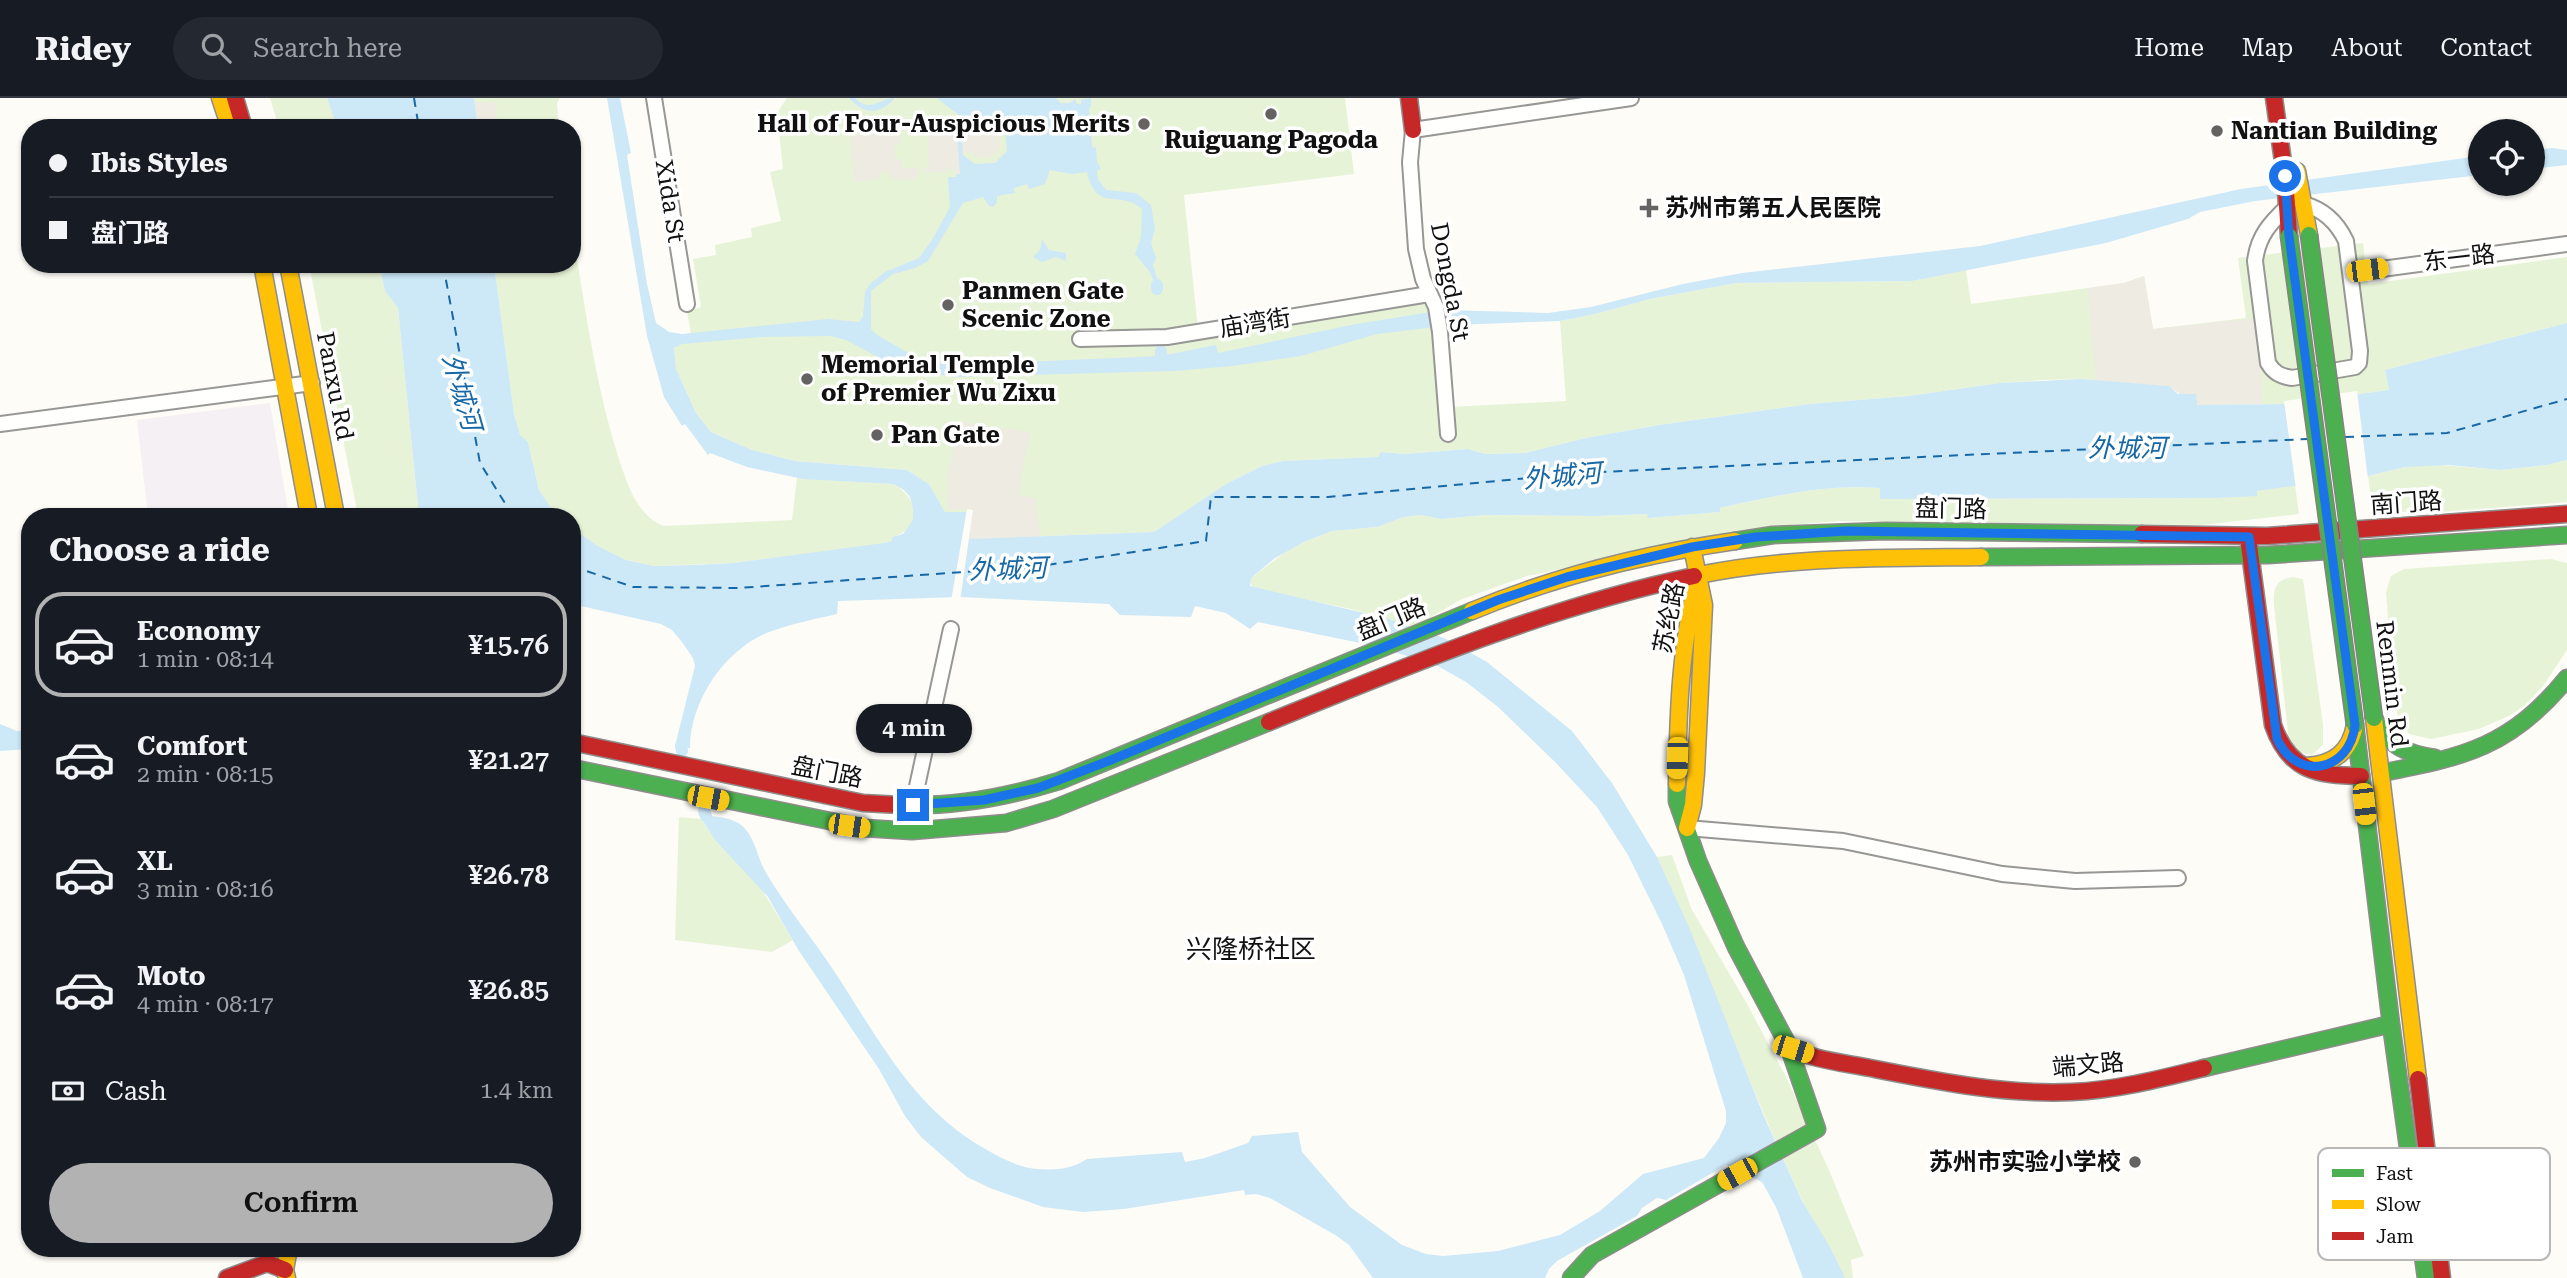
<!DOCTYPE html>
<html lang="en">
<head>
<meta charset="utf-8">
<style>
	:root { --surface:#171b24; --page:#242831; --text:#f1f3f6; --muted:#9ea1a6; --line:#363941; --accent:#b2b2b3 }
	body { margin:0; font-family:"Roboto Serif","Noto Sans SC",serif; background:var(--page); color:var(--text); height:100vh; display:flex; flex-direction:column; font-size:26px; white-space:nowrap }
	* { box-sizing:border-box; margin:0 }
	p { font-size:23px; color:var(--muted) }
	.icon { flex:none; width:38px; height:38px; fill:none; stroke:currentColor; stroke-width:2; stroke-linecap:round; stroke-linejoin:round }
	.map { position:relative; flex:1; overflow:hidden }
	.sheet { position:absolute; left:21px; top:410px; width:560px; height:749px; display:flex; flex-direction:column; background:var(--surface); border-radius:28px; box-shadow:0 2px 5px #0004 }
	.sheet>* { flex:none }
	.hud { position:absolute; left:21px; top:21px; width:560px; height:154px; border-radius:28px; box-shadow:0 2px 5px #0004; display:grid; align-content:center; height:154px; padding:0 28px; background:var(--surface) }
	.tools { position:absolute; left:2468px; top:21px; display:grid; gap:14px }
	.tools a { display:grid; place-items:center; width:77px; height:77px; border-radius:50%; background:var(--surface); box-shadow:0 2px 5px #0004; font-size:35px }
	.end { position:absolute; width:32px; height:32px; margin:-16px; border:9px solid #1a73e8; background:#fff; box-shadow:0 0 0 4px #fff }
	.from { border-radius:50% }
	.bubble { position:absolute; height:49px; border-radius:24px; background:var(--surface); box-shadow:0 2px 5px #0004; font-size:23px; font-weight:600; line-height:49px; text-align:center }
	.car { position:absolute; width:21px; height:42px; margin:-21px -10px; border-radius:9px; box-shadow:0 0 5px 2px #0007; background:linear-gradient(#f5c518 24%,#345 0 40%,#f5c518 0 76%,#345 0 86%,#f5c518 0) }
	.hud b { display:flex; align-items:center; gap:24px; height:66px; font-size:26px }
	.hud b+b { border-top:2px solid var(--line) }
	.hud i { width:18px; height:18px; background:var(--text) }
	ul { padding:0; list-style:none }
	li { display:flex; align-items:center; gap:21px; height:105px; margin:0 14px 10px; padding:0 14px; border:4px solid transparent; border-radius:28px }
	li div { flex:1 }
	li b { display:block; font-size:26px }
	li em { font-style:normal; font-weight:600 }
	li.on { border-color:var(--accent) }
	li>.icon { width:63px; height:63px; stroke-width:1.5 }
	h2 { padding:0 28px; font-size:32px; line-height:84px }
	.pay { display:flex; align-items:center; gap:18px; height:77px; padding:0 28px; font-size:26px }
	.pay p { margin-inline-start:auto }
	.action { display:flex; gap:14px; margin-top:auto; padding:14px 28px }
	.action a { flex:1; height:80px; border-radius:42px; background:var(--accent); color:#111; font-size:28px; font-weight:600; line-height:80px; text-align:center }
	header { display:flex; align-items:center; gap:42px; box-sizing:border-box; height:98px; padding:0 35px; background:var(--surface); border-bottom:2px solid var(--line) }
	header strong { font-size:33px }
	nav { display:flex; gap:38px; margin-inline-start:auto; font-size:24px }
	.search { width:490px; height:63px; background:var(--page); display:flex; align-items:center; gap:18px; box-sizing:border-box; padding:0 24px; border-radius:38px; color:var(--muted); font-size:26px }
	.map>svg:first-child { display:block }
</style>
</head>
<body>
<header>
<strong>Ridey</strong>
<div class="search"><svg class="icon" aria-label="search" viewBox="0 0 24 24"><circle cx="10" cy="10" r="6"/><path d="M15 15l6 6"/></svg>Search here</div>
<nav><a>Home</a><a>Map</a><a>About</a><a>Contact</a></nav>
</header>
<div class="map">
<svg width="2567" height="1180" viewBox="0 0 2567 1180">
	<rect width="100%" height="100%" fill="#fdfcf7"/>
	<path fill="#f5f0f3" d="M270 305 289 418H148L137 322Z"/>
	<path fill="#e7f3d7" d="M270 0H327L337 30H279Z
		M474 0H560L557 5 559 30H478Z
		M787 0H1345L1354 76 1184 97 1198 231 1418 201 1424 204 1429 212 1449 309 1566 303 1560 223 1595 216 1650 201 1736 185 1912 183 1966 172 1971 206 2124 185 2144 178 2153 231 2246 220 2238 160 2363 145 2368 186 2567 159V225L2385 272 2389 292 2286 306 2196 307 2169 288 2080 281 2043 282 2000 285 1909 298 1810 306 1659 327 1586 340 1525 355 1485 356 1468 351 1405 356 1382 354 1378 359 1283 363 1262 368 1226 386 1154 434 968 441 945 414 929 386 907 372 795 363 752 352 711 334 696 315 676 271 674 251 691 235 687 214 701 209 693 161 716 157 715 147 752 139 751 130 781 123 770 74 783 71 777 15Z
		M572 130C586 214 597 303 627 384 633 401 646 422 664 428L792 422 797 380 893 386C919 400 924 430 892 439V443L877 447 734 465 654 468 626 462 598 448 572 430V418H557L539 392 528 344 520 338 514 316 494 166H572Z
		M309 166H379L385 193 398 210 419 418H358Z
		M2567 362V404L2440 414H2373L2368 378 2405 369 2429 366 2501 372 2547 367Z
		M2295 387 2299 416 2202 427 1839 423 1766 429 1527 478 1460 502 1426 522 1410 528 1351 511 1253 490 1250 484 1251 480 1288 452 1304 444 1332 433 1377 429 1404 419 1420 417 1443 421 1485 417 1596 418 1648 416V420L1720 414V410C1773 398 1826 386 1881 390V401L2215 400 2257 397 2256 393Z
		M2551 461 2567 465V552L2543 588 2525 607 2511 617 2479 631 2431 641 2409 636 2398 619 2395 606 2386 494 2391 478 2404 471Z
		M2293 479 2303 481 2323 627V647L2312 657 2297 654 2289 643 2274 507C2273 491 2275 482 2293 479Z
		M679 719 701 721 715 742 761 790 793 842 772 854 675 842Z
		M1672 757 1692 812 1746 904 1785 977 1829 1072 1864 1158 1851 1162 1853 1180H1843C1829 1153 1813 1127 1801 1100 1749 988 1707 871 1657 759Z"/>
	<path fill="#edebe2" d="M475 4 496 5 497 29H478Z
		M893 20H906L913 25V32L900 33 901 45H895V61H901L902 70H919V75L913 82 891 81 889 74 879 75V81L855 84 850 38 879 34 880 38 889 37V23H893Z
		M950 20H956L957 37H969L975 30 990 29 999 36 1000 49 991 59H977L972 54 959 55 960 76 957 79 954 71H948V74H924V69H929L927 32H918L917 25 950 23Z
		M2144 178 2153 231 2258 220 2262 306 2196 307 2169 288 2096 283 2088 190 2124 185Z
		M961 324 1030 334 1018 396 1036 401 1040 440 968 441 969 411 948 412 947 378Z"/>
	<path fill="#cde8f7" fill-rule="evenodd" d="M327 0H474L478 30H337Z
		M607 0H620L631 55 627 57 647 186 656 225 669 234 682 236 828 221 859 224 863 219 865 194 870 186 885 174 919 160 932 142 950 109 948 79H956L957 76H960L957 37 960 18 937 0H1056L1061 5H1070L1075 1 1077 6H1081V2L1091 0V9L1089 10 1092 49 1096 50 1097 65 1100 68V72H1097L1098 81 1106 92 1136 95 1151 107 1155 131 1151 145 1156 160 1153 167 1159 186 1155 187 1150 174 1135 156 1141 139 1142 111C1121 91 1096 116 1087 74L1072 76 1050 72 1045 86 1029 91 1027 86 1014 90 1015 95 997 98V104L993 109 989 108 983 99 963 105 961 108 928 163 915 170 893 176 871 193V231L877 237 905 253 922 262 954 267 989 268 1023 264 1161 258 1216 247 1218 255 1351 227 1443 212 1548 215 1591 209 1683 186 1742 175 1980 148 2241 91 2480 58V77L2255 103 2200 114 2188 121 2106 145 1912 183 1736 185 1650 201 1595 216 1560 223 1453 227 1377 236 1301 258 1232 268 1174 273 954 279 900 271 846 242 830 238 762 239 682 246 674 250 676 271 696 315 711 334 752 352 795 363 907 372 929 386 945 414H972L969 441 1154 434 1226 386 1262 368 1283 363 1378 359 1381 354 1405 356 1468 351 1485 356 1525 355 1586 340 1659 327 1810 306 1909 298 2000 285 2080 281 2169 288 2178 296H2196L2197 307 2286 306 2389 292 2385 272 2567 225V362L2547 367 2501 372 2448 367 2405 369 2368 378 2257 393V398L2216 400 1880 401V390C1826 386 1773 398 1720 410V414L1648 420 1647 416 1596 418 1485 417 1442 421 1420 417 1404 419 1377 429 1332 433 1304 444 1275 460 1251 480 1250 488 1385 520 1444 540 1487 564 1572 633 1612 685 1657 759 1689 829 1763 1016 1802 1103 1830 1149 1845 1180H1803L1776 1109 1762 1084 1726 1067 1666 1102 1657 1100 1642 1110 1637 1118 1557 1163 1549 1171 1545 1180H1373L1349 1147 1337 1138 1270 1100 1256 1096 1245 1097 1244 1092 1124 1111 1083 1114 1043 1109 990 1090 967 1079 921 1039 905 1018 879 971 799 853 768 799 715 742 699 717C711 718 730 719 740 726 754 736 757 758 765 773 785 808 812 839 834 873 879 941 913 1011 987 1052 1003 1061 1018 1069 1036 1071 1055 1072 1071 1072 1087 1061L1182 1054 1185 1064 1205 1060 1248 1045 1252 1038 1298 1034 1302 1054 1350 1109 1402 1147 1426 1156 1443 1158 1498 1153 1560 1137 1600 1113 1643 1076 1704 1060 1719 1040 1726 1025V1013L1684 877 1662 826 1628 757 1597 709 1556 665 1497 608 1466 584 1434 566 1370 547 1258 524 1250 531 1226 515 1195 508 1191 519 1120 517 1109 506 959 499 838 503 837 516C815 521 791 526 769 534 725 551 690 603 690 650L675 648 695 568 693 560 682 544 672 532 661 526 572 506V430L598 448 626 462 654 468 693 467 734 465 884 445 892 443V439L903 436 913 422V410L910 399 904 392 893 386 803 381 747 369 710 355 708 357 685 326 682 328 664 299 647 238ZM991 22 1005 32 1007 53 995 65 975 66 963 57 961 34 972 23Z
		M849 0H855C870 16 880 0 895 0 880 17 864 17 849 0Z
		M2552 50 2567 52V67L2532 71V52Z
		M1042 141 1049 152 1066 155V163L1056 159 1042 164 1033 159 1040 152Z
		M379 166H494L514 316 520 337 528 344 539 392 557 418H419L398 210 385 193Z
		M0 626 17 633 30 632V651L0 653Z"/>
	<path fill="#fdfcf7" d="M2357 293 2368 381 2296 391 2284 303Z
		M967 411 973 412 960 503H951Z"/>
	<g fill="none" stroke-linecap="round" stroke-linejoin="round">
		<path stroke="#cde8f7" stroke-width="12" d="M1157 187V191
			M1161 253V258
			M681 648 682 653
			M704 713 706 718"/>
		<path stroke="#1768a6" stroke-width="2" stroke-dasharray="9 7" stroke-linecap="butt" d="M414 0 419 30
			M443 166 480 365 513 418
			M2345 339 2447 335 2567 301
			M572 468 633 489 738 490 1034 469 1206 443 1211 399H1328L1581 375 2308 341"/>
		<defs>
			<path id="street" d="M654 0 687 206
				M2288 108C2270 125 2258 138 2255 163L2268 265C2274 275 2280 278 2292 280L2355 269 2359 265 2360 253 2346 143C2337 124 2323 111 2303 106
				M2352 175 2567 146
				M1080 241 1167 239 1429 196
				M0 326 312 285
				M1448 336 1440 234 1436 209 1423 181 1416 151 1410 64 1413 32 1631 0
				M1687 730 1843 743 2002 776 2075 783 2178 780
				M912 733 913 707 951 531"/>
			<path id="fast" d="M1735 443 1773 437 1886 433 2142 436
				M1981 459 2268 457 2567 437
				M2374 620C2386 647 2407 656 2435 660
				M2355 627 2391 926 2426 1180
				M572 670 864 730 912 733 1006 725 1053 711 1269 624
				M2381 675C2464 659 2511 649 2567 580
				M901 707C956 709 1007 699 1059 683L1472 513
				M2204 970 2391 926
				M1571 1180 1592 1157 1817 1031 1788 947 1736 849 1698 763 1677 703V686"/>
			<path id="slow" d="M220 0 230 30
				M2297 73 2309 137
				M262 166 309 418
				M288 166 336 418
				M1694 478C1788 458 1885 460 1981 459
				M1472 513C1556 478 1645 456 1735 443
				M2374 620 2418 981
				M2307 668C2334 666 2350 654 2355 627
				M1677 686C1678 616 1680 544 1699 477
				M1687 730 1693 707 1696 675 1704 507 1692 449
				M287 1180 285 1172 289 1150"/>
			<path id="jam" d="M235 0 244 30
				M1409 0 1413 32
				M2274 0 2285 78 2289 138
				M2142 436 2267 438 2567 416
				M2249 447 2273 627C2289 673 2316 677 2361 678
				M1269 624C1407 568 1547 509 1694 478
				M572 644 863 705 901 707
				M1788 947C1807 962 1847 965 1870 970 1936 983 2004 997 2072 994 2117 992 2160 981 2204 970
				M2418 981 2442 1180
				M227 1180 267 1165 285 1172"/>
		</defs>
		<use href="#street" stroke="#979795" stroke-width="18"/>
		<use href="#fast" stroke="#8e8d8b" stroke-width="19"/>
		<use href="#slow" stroke="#8e8d8b" stroke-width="19"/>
		<use href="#jam" stroke="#8e8d8b" stroke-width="19"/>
		<use href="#street" stroke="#fffffe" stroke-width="14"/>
		<use href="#fast" stroke="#4caf50" stroke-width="16"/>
		<use href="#slow" stroke="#ffc107" stroke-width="16"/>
		<use href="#jam" stroke="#c62828" stroke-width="16"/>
		<defs>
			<path id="fast-bridge" d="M2309 137 2374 620
				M2289 138 2355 627"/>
		</defs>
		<use href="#fast-bridge" stroke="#858482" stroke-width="19" stroke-linecap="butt"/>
		<use href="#fast-bridge" stroke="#4caf50" stroke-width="16"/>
	</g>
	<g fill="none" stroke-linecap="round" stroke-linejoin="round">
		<path stroke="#1a73e8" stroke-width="9" d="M913 707 984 702 1038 690 1111 662 1498 502 1567 479 1692 449 1756 439 1846 433 2249 439 2277 641C2297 684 2350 674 2355 627L2289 138 2285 78"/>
	</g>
	<g fill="#646362" stroke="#fff" stroke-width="2.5">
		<circle cx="1271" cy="16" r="7"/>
		<circle cx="1144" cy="26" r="7"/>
		<circle cx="2217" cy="33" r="7"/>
		<path d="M1645.5 99.5h7v7h7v7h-7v7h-7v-7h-7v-7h7z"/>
		<circle cx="948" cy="207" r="7"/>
		<circle cx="807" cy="281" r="7"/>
		<circle cx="877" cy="337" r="7"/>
		<circle cx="2135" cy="1064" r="7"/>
	</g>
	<g text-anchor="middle" stroke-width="7" stroke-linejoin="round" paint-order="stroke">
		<g font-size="24" font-weight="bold" fill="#111" stroke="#fff" text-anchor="start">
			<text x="1130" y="34" text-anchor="end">Hall of Four-Auspicious Merits</text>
			<text x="2231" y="41">Nantian Building</text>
			<text x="1271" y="50" text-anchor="middle">Ruiguang Pagoda</text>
			<text x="1665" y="118">苏州市第五人民医院</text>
			<text x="962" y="201">Panmen Gate<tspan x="962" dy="28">Scenic Zone</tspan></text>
			<text x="821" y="275">Memorial Temple<tspan x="821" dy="28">of Premier Wu Zixu</tspan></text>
			<text x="891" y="345">Pan Gate</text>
			<text x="2121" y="1072" text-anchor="end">苏州市实验小学校</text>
		</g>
		<g font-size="24" fill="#111" stroke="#fff">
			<text transform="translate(670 103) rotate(81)" y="8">Xida St</text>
			<text transform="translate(2459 160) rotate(-7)" y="8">东一路</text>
			<text transform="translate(1450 184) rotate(79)" y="8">Dongda St</text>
			<text transform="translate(1255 225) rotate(-9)" y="8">庙湾街</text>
			<text transform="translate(335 288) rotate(79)" y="8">Panxu Rd</text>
			<text transform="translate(2406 405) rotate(-4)" y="8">南门路</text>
			<text transform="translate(1951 411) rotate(1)" y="8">盘门路</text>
			<text transform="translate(1669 520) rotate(-79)" y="8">苏纶路</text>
			<text transform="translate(1391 521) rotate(-23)" y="8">盘门路</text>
			<text transform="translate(2392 586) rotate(83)" y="8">Renmin Rd</text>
			<text transform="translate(827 674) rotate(11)" y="8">盘门路</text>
			<text transform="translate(2088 967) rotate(-5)" y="8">端文路</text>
		</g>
		<g font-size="26" font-style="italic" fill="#1768a6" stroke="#fff">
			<text transform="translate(462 294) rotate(74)" y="9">外城河</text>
			<text x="2127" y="359">外城河</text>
			<text transform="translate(1562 378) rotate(-5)" y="9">外城河</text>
			<text transform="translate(1008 471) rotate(-2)" y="9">外城河</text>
		</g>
		<g font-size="26" fill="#111" stroke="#fff">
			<text x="1251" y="860">兴隆桥社区</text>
		</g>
	</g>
	<rect x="2318" y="1050" width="232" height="112" rx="10" fill="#fff" stroke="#b8b8b8" stroke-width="2"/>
	<rect x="2332" y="1071" width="32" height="8" fill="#4caf50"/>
	<rect x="2332" y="1102" width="32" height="9" fill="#ffc107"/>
	<rect x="2332" y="1134" width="32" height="8" fill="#c62828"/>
	<g font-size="19" fill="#111">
		<text x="2376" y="1082">Fast</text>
		<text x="2376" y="1113">Slow</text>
		<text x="2376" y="1145">Jam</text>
	</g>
</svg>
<div class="tools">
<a><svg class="icon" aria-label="locate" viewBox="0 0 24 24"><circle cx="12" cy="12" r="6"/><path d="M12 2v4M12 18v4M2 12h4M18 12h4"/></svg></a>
</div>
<i class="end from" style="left:2285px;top:78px"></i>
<i class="end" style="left:913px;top:707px"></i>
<div class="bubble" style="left:856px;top:606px;width:116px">4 min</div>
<i class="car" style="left:2367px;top:172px;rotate:83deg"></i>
<i class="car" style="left:1677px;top:660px;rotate:182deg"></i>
<i class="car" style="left:708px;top:700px;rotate:101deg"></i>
<i class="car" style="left:2364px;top:706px;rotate:173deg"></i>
<i class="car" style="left:849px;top:728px;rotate:98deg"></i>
<i class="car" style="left:1793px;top:951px;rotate:107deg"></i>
<i class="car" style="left:1737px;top:1076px;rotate:241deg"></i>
<div class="hud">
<b><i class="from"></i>Ibis Styles</b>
<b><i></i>盘门路</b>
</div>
<section class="sheet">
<h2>Choose a ride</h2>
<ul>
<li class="on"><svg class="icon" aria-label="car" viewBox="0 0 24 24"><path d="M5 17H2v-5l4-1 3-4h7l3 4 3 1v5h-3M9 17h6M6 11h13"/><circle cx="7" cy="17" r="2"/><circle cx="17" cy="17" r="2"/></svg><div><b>Economy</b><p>1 min · 08:14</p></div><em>¥15.76</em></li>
<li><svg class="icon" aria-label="car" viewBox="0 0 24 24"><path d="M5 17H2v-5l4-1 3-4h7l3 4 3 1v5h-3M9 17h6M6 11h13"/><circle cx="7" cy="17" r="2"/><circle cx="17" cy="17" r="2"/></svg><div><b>Comfort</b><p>2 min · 08:15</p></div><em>¥21.27</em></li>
<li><svg class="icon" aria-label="car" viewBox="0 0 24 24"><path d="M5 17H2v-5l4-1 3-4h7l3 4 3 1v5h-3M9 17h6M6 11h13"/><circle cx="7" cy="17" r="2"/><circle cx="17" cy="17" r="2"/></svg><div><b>XL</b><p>3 min · 08:16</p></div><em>¥26.78</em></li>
<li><svg class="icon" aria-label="car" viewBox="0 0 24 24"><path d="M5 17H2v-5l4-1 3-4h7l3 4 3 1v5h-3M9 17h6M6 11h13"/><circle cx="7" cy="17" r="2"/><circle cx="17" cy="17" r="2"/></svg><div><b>Moto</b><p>4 min · 08:17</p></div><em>¥26.85</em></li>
</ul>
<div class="pay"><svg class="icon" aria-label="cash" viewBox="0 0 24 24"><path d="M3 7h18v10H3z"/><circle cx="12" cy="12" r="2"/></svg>Cash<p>1.4 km</p></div>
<div class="action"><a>Confirm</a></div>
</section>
</div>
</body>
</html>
